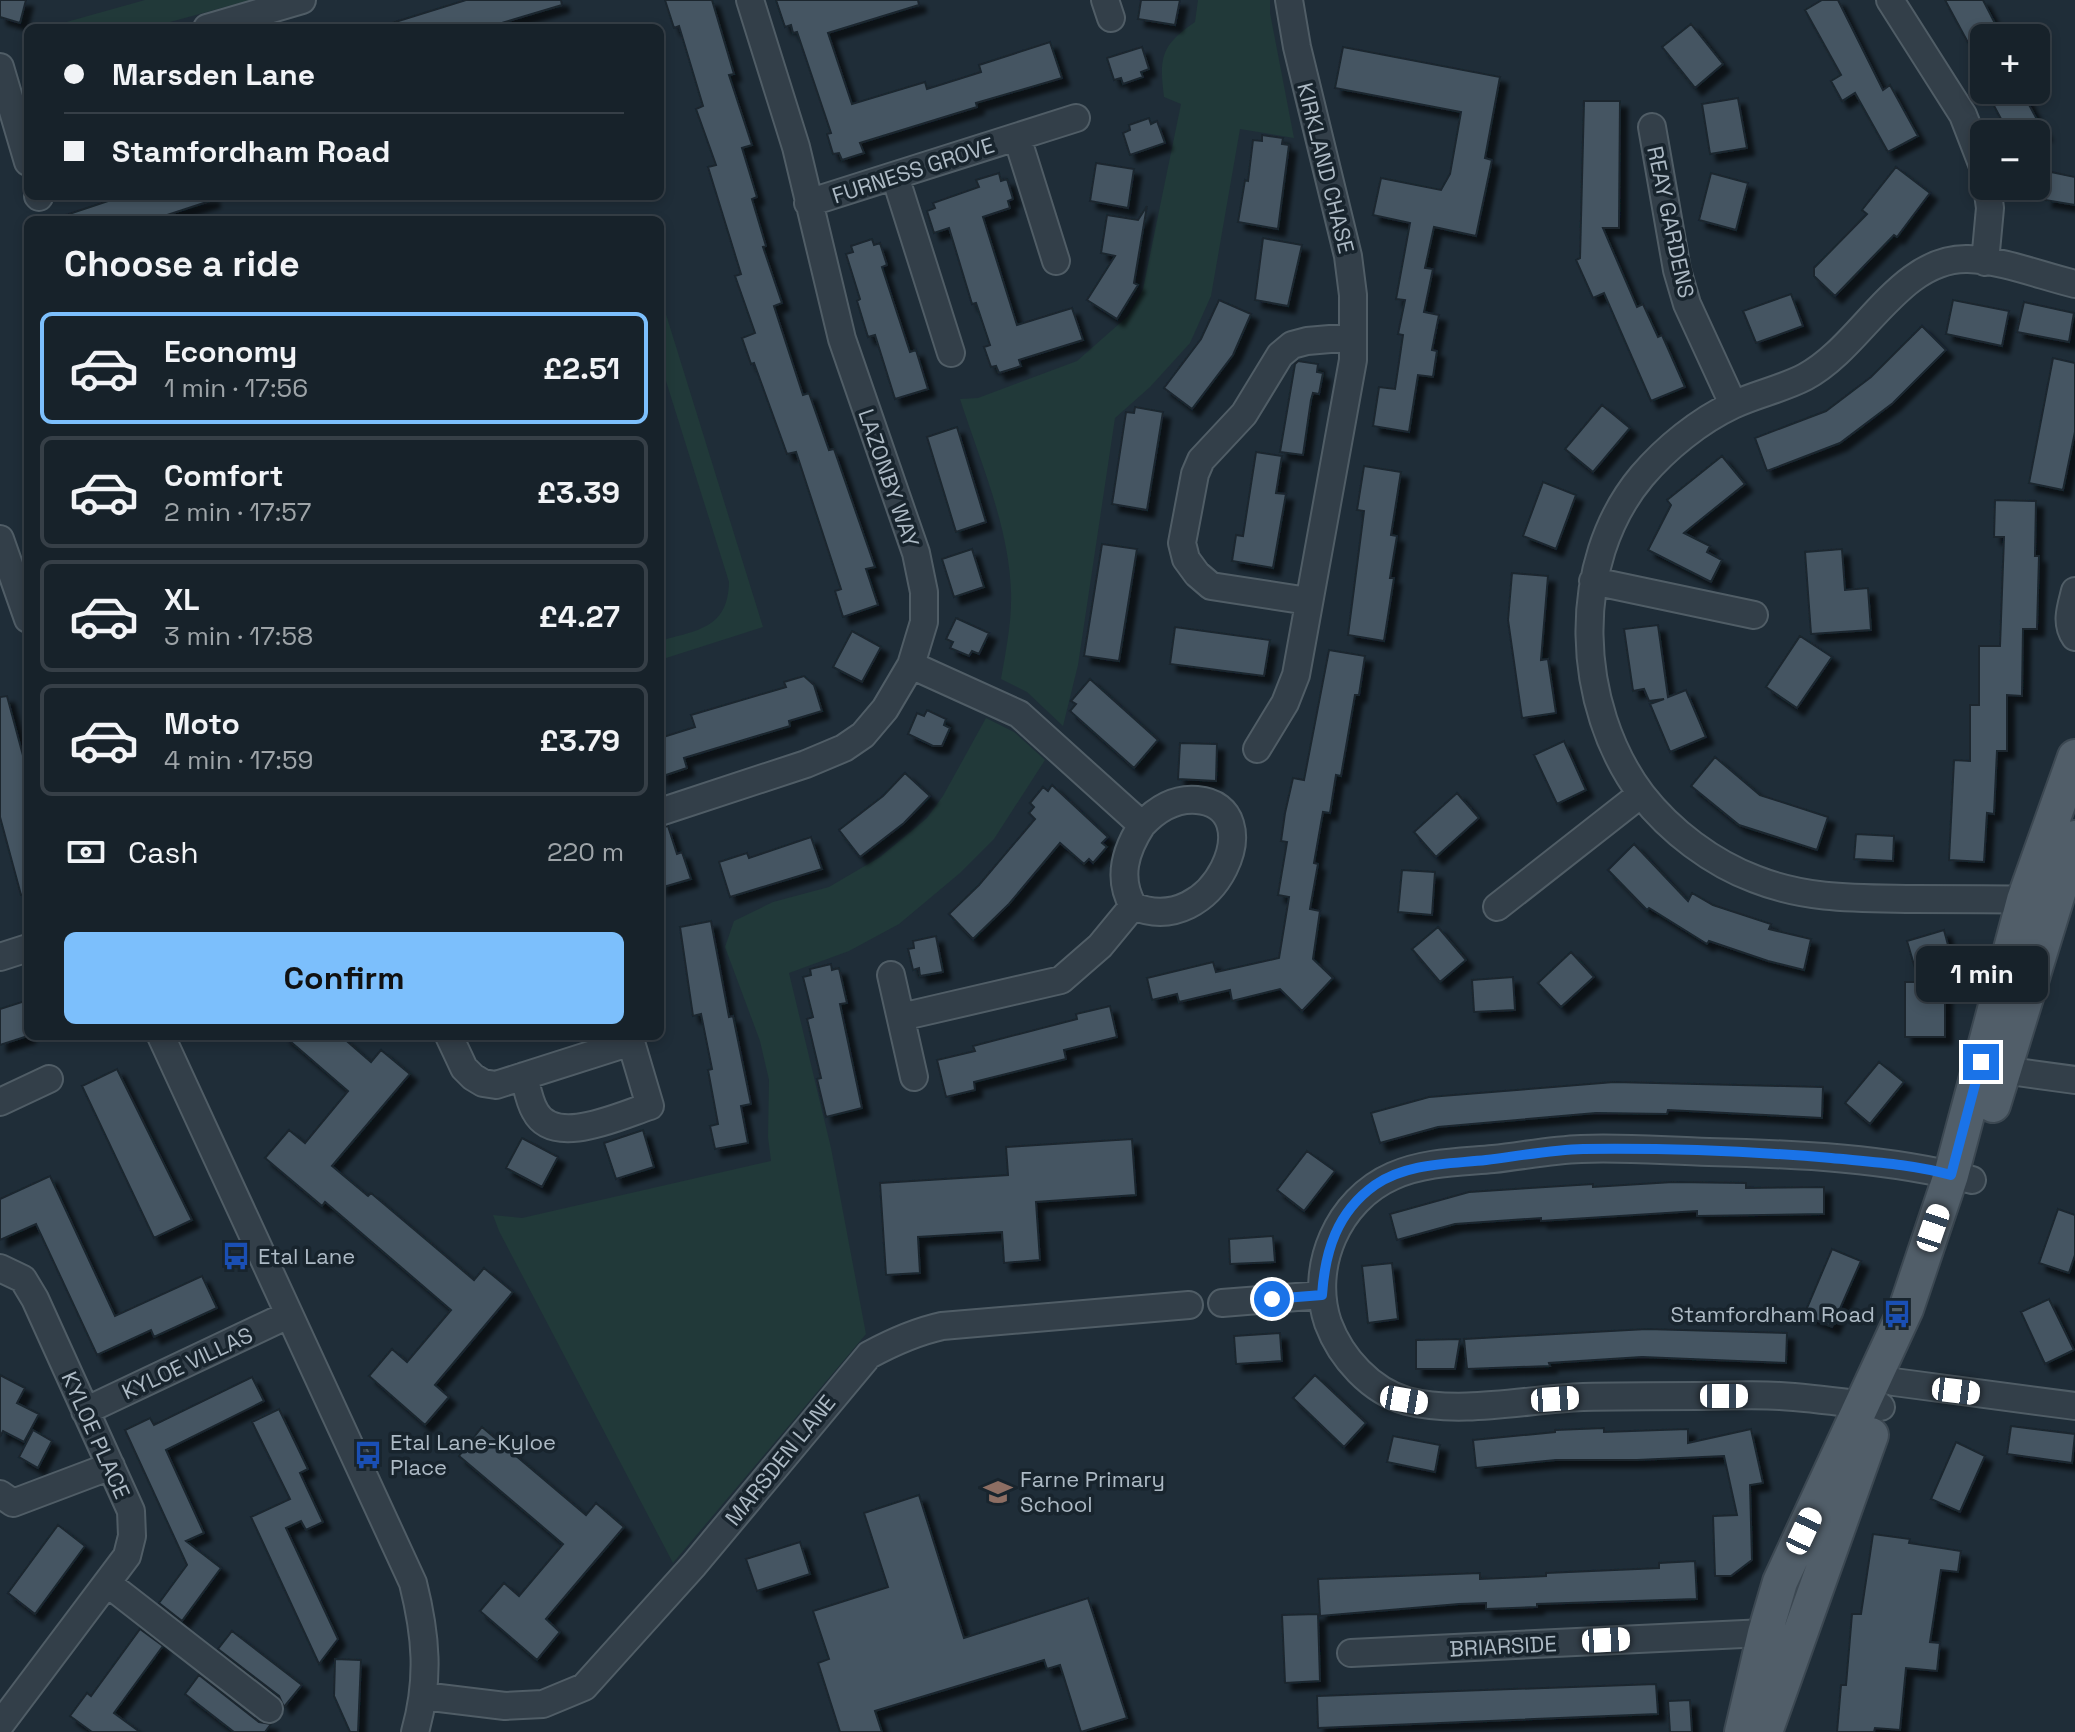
<!DOCTYPE html>
<html lang="en">
<head>
<meta charset="utf-8">
<style>
	:root { --surface:#17222a; --page:#242f36; --text:#f1f3f6; --muted:#9ea4a8; --line:#363f47; --accent:#7cbffc }
	body { margin:0; font-family:"Space Grotesk",sans-serif; background:var(--page); color:var(--text); height:100vh; display:flex; flex-direction:column; font-size:30px; white-space:nowrap }
	* { box-sizing:border-box; margin:0 }
	p { font-size:26px; color:var(--muted) }
	.icon { flex:none; width:44px; height:44px; fill:none; stroke:currentColor; stroke-width:2; stroke-linecap:round; stroke-linejoin:round }
	.map { position:relative; flex:1; overflow:hidden }
	.details { position:absolute; left:24px; top:216px; width:640px; height:824px; display:flex; flex-direction:column; background:var(--surface); border-radius:12px; box-shadow:0 4px 12px #0003,0 0 0 2px var(--line) }
	.details>* { flex:none }
	.guide { position:absolute; left:24px; top:24px; width:640px; height:176px; border-radius:12px; box-shadow:0 4px 12px #0003,0 0 0 2px var(--line); display:grid; align-content:center; height:176px; padding:0 40px; background:var(--surface) }
	.fabs { position:absolute; left:1970px; top:24px; display:grid; gap:16px }
	.fabs a { display:grid; place-items:center; width:80px; height:80px; border-radius:12px; background:var(--surface); box-shadow:0 4px 12px #0003,0 0 0 2px var(--line); font-size:40px }
	.end { position:absolute; width:36px; height:36px; margin:-18px; border:10px solid #1a73e8; background:#fff; box-shadow:0 0 0 4px #fff }
	.from { border-radius:50% }
	.bubble { position:absolute; height:56px; border-radius:12px; background:var(--surface); box-shadow:0 4px 12px #0003,0 0 0 2px var(--line); font-size:26px; font-weight:600; line-height:56px; text-align:center }
	.car { position:absolute; width:24px; height:48px; margin:-24px -12px; border-radius:10px; box-shadow:0 0 6px 2px #0007; background:linear-gradient(#fff 24%,#345 0 40%,#fff 0 76%,#345 0 86%,#fff 0) }
	.guide b { display:flex; align-items:center; gap:28px; height:76px; font-size:30px }
	.guide b+b { border-top:2px solid var(--line) }
	.guide i { width:20px; height:20px; background:var(--text) }
	ul { padding:0; list-style:none }
	li { display:flex; align-items:center; gap:24px; height:112px; margin:0 16px 12px; padding:0 24px; border:4px solid var(--line); border-radius:12px }
	li div { flex:1 }
	li b { display:block; font-size:30px }
	li em { font-style:normal; font-weight:600 }
	li.current { border-color:var(--accent) }
	li>.icon { width:72px; height:72px; stroke-width:1.5 }
	h2 { padding:0 40px; font-size:36px; line-height:96px }
	.pay { display:flex; align-items:center; gap:20px; height:88px; padding:0 40px; font-size:30px }
	.pay p { margin-inline-start:auto }
	.action { display:flex; gap:16px; margin-top:auto; padding:16px 40px }
	.action a { flex:1; height:92px; border-radius:12px; background:var(--accent); color:#111; font-size:32px; font-weight:600; line-height:92px; text-align:center }
	.map>svg:first-child { display:block }
</style>
</head>
<body>
<div class="map">
<svg width="2075" height="1732" viewBox="0 0 2075 1732">
	<defs>
		<filter id="shadow"><feDropShadow dx="7" dy="7" stdDeviation="2" flood-color="#0009"/></filter>
	</defs>
	<rect width="100%" height="100%" fill="#1f2d38"/>
	<path fill="#213939" d="M145 0H251L148 28H45Z
		M1198 0H1270V13L1294 138 1240 129 1211 296 1190 343 1150 387 1115 418 1078 665 1063 726 1027 692 1001 679C1006 650 1012 621 1011 592 1009 526 980 461 960 399L978 398 1077 361 1128 316 1143 289 1181 104 1164 97C1159 58 1161 45 1195 22Z
		M660 295 763 627 660 660V641C697 630 728 629 729 582L660 362Z
		M986 718 1014 732 1045 760 994 839 960 873 899 924 849 951 789 973 831 1148 866 1334 673 1563 499 1231 493 1215 522 1218 771 1161 768 1137 769 1080 760 1041 725 947 734 921 773 902 829 887 880 857 927 818 943 796Z"/>
	<path fill="#455562" stroke="#1a262f" stroke-width="2" filter="url(#shadow)" d="M0 0H26L20 23 0 17Z
		M466 0H561L562 5 502 23 504 28H393L392 23Z
		M665 0H712L734 74 729 75 752 145 742 148 757 197 752 199 766 246 763 247 782 303 774 306 803 395 809 393 829 450 834 449 875 567 866 569 878 605 843 617 835 591 841 589 796 452 787 454 754 363 751 364 742 338 755 333 735 276 741 274 708 167 716 165 696 109 703 106 679 26 674 28Z
		M776 0H918L919 5 828 33 852 104 925 82 927 89 981 72 979 65 1050 42 1062 78 976 103 977 107 860 143 864 153 842 160 839 153 833 154 827 134 831 133 797 32 793 33 791 25 785 27Z
		M1141 0H1180L1175 25 1138 19Z
		M1822 0H1838L1883 90 1890 85 1918 136 1888 152 1855 93 1842 101 1831 81 1841 75 1805 10Z
		M1945 0H1983L2001 35 1995 38H1984V44L1972 50Z
		M1691 24 1723 64 1695 88 1662 47Z
		M1142 47 1149 69 1141 72 1143 77 1123 84 1121 78 1114 80 1107 58Z
		M1343 47 1500 77 1485 158 1492 160 1476 236 1434 227 1425 268 1433 269 1424 312 1439 315 1432 350 1437 351 1433 377 1418 375 1409 432 1373 426 1379 387 1395 389 1403 335 1398 334 1405 300 1396 299 1410 223 1373 215 1381 178 1441 190 1450 174 1461 112 1335 88Z
		M2015 90H2021L2045 134H2009L1992 102Z
		M1738 98 1747 148 1710 154 1702 104Z
		M1584 101H1620L1619 228H1603L1637 307 1643 304 1658 337 1662 335 1685 387 1651 401 1604 293 1593 298 1576 260 1580 258Z
		M1149 118 1151 124 1157 121 1165 143 1130 155 1123 133 1130 130 1129 125Z
		M1262 135 1283 138 1282 144 1289 145 1278 229 1238 222 1245 180 1248 181 1253 140 1262 141Z
		M1096 163 1134 169 1128 208 1090 201Z
		M1896 167 1930 193 1897 237 1894 235 1835 296 1814 276V268L1867 214 1862 210Z
		M2051 172 2075 177V205L2045 200Z
		M999 173 1001 181 1007 179 1013 199 1008 201 1010 208 983 217 1017 325 1072 308 1083 340 1019 360 1021 366 999 373 996 366 991 367 984 347 990 345 976 303 972 304 949 228 934 233 927 211 935 208 933 203 979 187 976 180Z
		M1711 173 1748 183 1736 230 1699 220Z
		M123 196H212L213 200 152 220H64L63 216Z
		M1147 206 1134 283 1138 285 1117 319 1087 300 1115 256 1101 253 1107 215 1138 220Z
		M1263 238 1302 245 1288 306 1255 300Z
		M872 239 874 245 880 243 887 265 882 267 910 352 916 350 928 389 895 399 875 335 868 337 857 301 860 299 846 254 853 252 851 246Z
		M1791 294 1803 326 1756 343 1743 311Z
		M1219 300 1251 314 1233 355 1192 409 1164 388 1201 339Z
		M1953 300 2009 311 2002 346 1946 334Z
		M2024 302 2074 313 2069 342 2017 332Z
		M1922 326 1946 350 1893 403 1840 443 1767 471 1755 438 1826 411 1871 377Z
		M2053 358 2075 363V432L2063 490 2029 483Z
		M1298 361 1318 364 1317 372 1323 373 1319 394 1313 393 1311 400 1303 455 1280 452 1295 364Z
		M1602 405 1630 428 1593 472 1565 449Z
		M1135 407 1163 412 1147 510 1112 504 1126 412 1134 413Z
		M957 427 986 522 956 532 927 437Z
		M1256 452 1282 456 1276 493 1286 494 1273 568 1232 561 1236 535 1243 536Z
		M1722 456 1745 484 1684 533 1710 546 1707 552 1722 560 1711 582 1648 550 1671 505 1667 500Z
		M1364 466 1401 472 1391 535 1397 536 1390 578H1394L1384 641 1348 635 1364 511 1357 510Z
		M1543 482 1576 495 1556 549 1523 536Z
		M1995 500 2036 501 2035 556H2039L2037 629H2023L2022 696 2007 695V751H1997L1994 814 1987 813 1984 862 1949 860 1954 760 1970 761V705H1979V646H2000L2004 537H1994Z
		M1102 544 1137 549 1119 661 1084 656Z
		M972 549 984 587 954 597 942 559Z
		M1842 549 1845 590 1868 588 1871 630 1811 634 1805 552Z
		M1512 573 1548 576 1541 660 1548 659 1556 713 1522 718 1508 620Z
		M956 618 989 633 979 654 972 651 969 656 950 648 953 642 946 639Z
		M1658 625 1668 697 1686 690 1706 737 1670 752 1650 704 1664 699 1649 701 1644 689 1633 691 1624 629Z
		M1175 627 1270 640 1264 676 1170 664Z
		M852 631 881 647 862 682 833 667Z
		M1800 636 1832 657 1797 708 1766 687Z
		M1329 650 1365 656 1359 695H1355L1341 776 1336 775 1330 813 1323 812 1314 863 1318 864 1310 909 1320 911 1313 959 1333 978 1302 1011 1280 989 1232 1001 1230 990 1179 1002 1177 994 1152 1000 1147 978 1213 962 1216 972 1279 958 1289 897 1278 895 1287 842 1281 841 1285 813 1293 778 1304 780Z
		M804 676 814 685 822 711 789 721 790 726 684 758 687 768 660 777V738L695 727 691 715 786 687 784 682Z
		M1090 679 1158 740 1134 768 1070 711 1076 704 1071 701Z
		M7 696 28 774V894L21 895 0 817V697Z
		M927 710 946 719 944 725 950 728 942 746H933L908 734 917 713 924 716Z
		M1564 741 1586 790 1557 804 1534 755Z
		M1180 743 1217 744 1216 781 1178 779Z
		M1715 757 1760 795 1828 817 1817 850 1739 825 1691 786Z
		M905 773 930 796 904 823 860 857 839 830 883 796Z
		M1052 785 1108 837 1102 843 1107 847 1093 863 1089 859 1084 864 1060 843 1009 904 973 939 949 914 979 885 1035 819 1029 813 1034 807 1030 803 1043 787 1048 791Z
		M1457 793 1479 818 1436 857 1414 832Z
		M668 826 677 854 682 852 691 879 660 888V828Z
		M1856 834 1894 836 1893 861 1854 859Z
		M811 837 822 869 730 897 719 862 747 853 749 858Z
		M1634 844 1688 901 1692 893 1713 905 1771 924 1769 929 1811 939 1804 970 1768 961 1709 941 1707 944 1649 908 1647 910 1608 870Z
		M1402 870 1435 872 1432 915 1398 912Z
		M711 921 729 1017 733 1016 751 1104 741 1106 748 1143 715 1149 710 1126 718 1124 708 1070 712 1069 701 1014 693 1016 680 927Z
		M1438 927 1466 960 1440 982 1412 949Z
		M1944 930 1952 960 1945 962V1037H1905V982H1919L1907 941Z
		M936 936 943 972 920 976 919 968 913 970 908 949 914 948 913 941Z
		M1571 952 1594 977 1561 1007 1538 983Z
		M831 964 832 970 839 968 847 1003 840 1004 862 1108 826 1117 817 1079 821 1078 807 1019 813 1017 803 977 811 975 810 969Z
		M1513 977 1515 1010 1474 1012 1472 980Z
		M28 1000V1036L0 1045V1009Z
		M1110 1006 1117 1037 1064 1050 1066 1059 974 1082 975 1090 946 1097 937 1060 975 1051 973 1046 1077 1019 1076 1014Z
		M284 1036H341L371 1062 381 1050 410 1074 332 1166 368 1196 371 1193 474 1280 484 1268 513 1292 435 1385 449 1397 425 1425 369 1376 392 1349 407 1362 451 1310 325 1202 322 1206 265 1158 289 1130 305 1143 348 1091Z
		M1879 1062 1904 1082 1870 1124 1845 1103Z
		M117 1069 192 1220 154 1238 82 1086Z
		M1614 1082 1823 1087 1822 1118 1668 1110 1667 1114 1596 1113 1438 1127 1380 1143 1371 1113 1429 1097Z
		M643 1130 654 1167 616 1179 604 1143Z
		M522 1138 558 1157 542 1187 506 1168Z
		M1132 1139 1136 1195 1036 1202 1040 1260 1004 1263 1002 1232 918 1237 920 1273 886 1275 880 1183 1008 1175 1006 1147Z
		M1307 1151 1335 1171 1304 1211 1277 1190Z
		M50 1176 115 1316 202 1276 217 1308 154 1337 151 1330 97 1355 36 1224 0 1240V1199Z
		M1673 1182 1746 1183V1188L1824 1187V1214L1697 1216V1211L1541 1221V1218L1455 1224 1397 1240 1390 1214 1469 1192 1593 1184V1187Z
		M2058 1209 2075 1215V1255L2069 1273 2039 1263Z
		M1273 1236 1275 1262 1230 1264 1229 1239Z
		M1832 1249 1861 1261 1832 1327 1804 1315Z
		M1392 1263 1398 1319 1368 1323 1362 1266Z
		M2049 1299 2074 1350 2045 1364 2021 1312Z
		M1647 1329 1787 1333 1786 1363 1642 1357 1549 1363 1550 1366 1467 1369 1464 1339Z
		M1280 1333 1282 1361 1236 1364 1234 1336Z
		M1460 1339 1455 1369H1416V1340Z
		M0 1375 25 1388 17 1403 39 1414 24 1442 3 1431 0 1437Z
		M1315 1375 1366 1423 1344 1447 1293 1398Z
		M252 1377 264 1401 166 1450 204 1533 186 1541 221 1568 182 1621 159 1603 187 1565 125 1430 150 1418 154 1425Z
		M279 1409 308 1469 300 1473 323 1522 306 1530 301 1521 286 1528 338 1639 319 1664 251 1517 290 1499 252 1422Z
		M2011 1426 2075 1434 2072 1463 2007 1454Z
		M482 1427 586 1515 596 1503 624 1527 546 1619 560 1632 537 1660 480 1611 504 1583 519 1596 563 1544 459 1456Z
		M1604 1428V1432L1688 1429V1443L1751 1429 1763 1483 1750 1485 1752 1560 1731 1576H1715L1713 1516 1737 1515 1724 1456 1637 1460H1556L1476 1468 1473 1440 1555 1432V1430Z
		M33 1430 52 1441 38 1468 19 1457Z
		M1393 1436 1440 1445 1435 1472 1387 1462Z
		M1956 1442 1985 1456 1960 1512 1931 1499Z
		M919 1495 964 1638 1088 1598 1127 1718 1081 1732 1060 1665 1047 1669 1044 1660 875 1711 882 1732H840L818 1663 829 1659 813 1611 888 1587 864 1513Z
		M58 1525 85 1546 35 1614 8 1593Z
		M1873 1534 1910 1539 1909 1543 1961 1551 1958 1572 1941 1570 1930 1642 1940 1643 1937 1671 1906 1668 1900 1730 1875 1728 1874 1732H1837L1841 1685H1846L1852 1614H1861Z
		M800 1542 810 1574 757 1591 746 1559Z
		M1695 1561 1697 1599 1537 1604V1607L1486 1609V1603L1459 1604 1320 1616 1318 1579 1480 1573V1579L1546 1576V1573L1659 1568V1563Z
		M1318 1614 1320 1681 1285 1683 1282 1615Z
		M140 1629 163 1646 114 1713 140 1732H92L70 1716 87 1693 91 1696Z
		M232 1631 302 1685 284 1707 279 1696 218 1649Z
		M335 1659 361 1660 358 1732H350L334 1696Z
		M199 1675 259 1722 271 1724 265 1732H234L185 1694Z
		M1656 1684 1658 1714 1318 1728 1317 1696Z
		M1690 1700 1692 1732H1670L1668 1701Z"/>
	<g fill="none" stroke-linecap="round" stroke-linejoin="round">
		<defs>
			<path id="minor" d="M1105 0 1111 18
				M1890 0 1963 115 1984 169
				M207 28 302 0
				M0 67 28 162
				M1652 127 1677 270 1687 304 1733 404
				M1017 137 1056 261
				M895 176 951 353
				M38 196 39 197
				M808 203 1076 118
				M1985 262 1990 208 1987 186
				M0 539 28 619
				M1593 581 1754 615
				M2075 591C2071 607 2065 623 2075 637
				M1308 601 1211 586 1197 574 1186 559 1182 543 1195 474 1201 460 1244 414 1280 355 1292 345 1307 341 1353 337
				M1257 749 1285 703 1296 675 1353 360V295L1348 256 1297 47 1289 0
				M660 812 806 764 844 748 863 735 885 709 911 665 924 622V592L916 553 842 339 796 147 750 0
				M2043 900C2000 899 1957 899 1914 899 1858 898 1808 900 1755 879 1712 863 1670 831 1642 795 1575 706 1569 563 1642 476 1666 448 1699 421 1733 405 1756 394 1782 389 1805 377 1862 347 1899 257 1968 259 2001 260 2042 276 2075 284
				M1133 906C1215 941 1272 806 1197 800 1175 798 1156 810 1142 825
				M1497 907 1641 794
				M0 957 28 948
				M891 975 914 1077
				M901 1017 1061 980 1100 946 1133 906C1117 878 1125 851 1142 825L1019 714 911 665
				M161 1036 413 1583C426 1635 430 1679 415 1732
				M449 1036 464 1068 473 1077 483 1083 496 1085 631 1042 650 1106C621 1115 554 1148 535 1111 529 1101 527 1087 524 1076
				M2003 1070 2075 1080
				M0 1102 49 1079
				M0 1268 23 1279 35 1299 131 1511 132 1536 127 1556 0 1725
				M1222 1303 1322 1295
				M1894 1382 2075 1406
				M1881 1407C1847 1403 1814 1398 1780 1396 1753 1394 1725 1396 1698 1396 1660 1396 1621 1396 1583 1397 1528 1399 1461 1415 1407 1401 1371 1391 1341 1358 1328 1323 1309 1267 1338 1200 1393 1176 1424 1162 1460 1162 1493 1159 1522 1156 1551 1150 1581 1149 1623 1147 1667 1151 1709 1152 1797 1154 1887 1158 1972 1180
				M85 1411 288 1315
				M0 1494 13 1503 111 1466
				M107 1583 269 1709
				M1351 1653 1783 1632
				M423 1696 505 1706 543 1704 584 1687 694 1565 869 1355C893 1342 915 1332 942 1326L1189 1305"/>
			<path id="major" d="M1993 1105 2075 838
				M1742 1732 1765 1633 1780 1582 1906 1309 1951 1175 2024 900 2075 757
				M1765 1732 1871 1435"/>
		</defs>
		<use href="#minor" stroke="#505d66" stroke-width="30"/>
		<use href="#major" stroke="#3c4852" stroke-width="38"/>
		<use href="#minor" stroke="#333f49" stroke-width="26"/>
		<use href="#major" stroke="#515e69" stroke-width="34"/>
	</g>
	<g fill="none" stroke-linecap="round" stroke-linejoin="round">
		<path stroke="#1a73e8" stroke-width="10" d="M1272 1299 1322 1295C1325 1251 1337 1212 1375 1185 1407 1163 1449 1164 1486 1160 1518 1156 1551 1150 1583 1149 1665 1148 1749 1151 1831 1158 1872 1162 1912 1164 1951 1175L1981 1062"/>
	</g>
	<defs>
		<symbol id="bus-bare" viewBox="-9 -9 18 18"><path d="M-5-6H5V4H4V6H2V4H-2V6H-4V4H-5ZM-3.5-4V0h7V-4ZM-3.5 1.2v1.5H-2V1.2ZM2 1.2v1.5H3.5V1.2Z" fill="#1a4fb4" stroke="#18242d" stroke-width="2.5" paint-order="stroke"/></symbol>
		<symbol id="school-bare" viewBox="-9 -9 18 18"><path d="M0-5L7-2L0 1L-7-2ZM-4 1L0 2.5L4 1V4Q0 6-4 4Z" fill="#8d6e63" stroke="#18242d" stroke-width="2.5" paint-order="stroke"/></symbol>
	</defs>
	<g fill-rule="evenodd">
		<use href="#bus-bare" x="216" y="1236" width="40" height="40"/>
		<use href="#bus-bare" x="1877" y="1294" width="40" height="40"/>
		<use href="#bus-bare" x="348" y="1435" width="40" height="40"/>
		<use href="#school-bare" x="978" y="1472" width="40" height="40"/>
	</g>
	<g text-anchor="middle" stroke-width="7" stroke-linejoin="round" paint-order="stroke">
		<g font-size="22" fill="#adbac5" stroke="#18242d">
			<text transform="translate(1326 168) rotate(76)" y="8">KIRKLAND CHASE</text>
			<text transform="translate(913 170) rotate(-18)" y="8">FURNESS GROVE</text>
			<text transform="translate(1671 222) rotate(78)" y="8">REAY GARDENS</text>
			<text transform="translate(889 478) rotate(71)" y="8">LAZONBY WAY</text>
			<text transform="translate(187 1363) rotate(-25)" y="8">KYLOE VILLAS</text>
			<text transform="translate(96 1435) rotate(66)" y="8">KYLOE PLACE</text>
			<text transform="translate(780 1460) rotate(-51)" y="8">MARSDEN LANE</text>
			<text transform="translate(1503 1646) rotate(-3)" y="8">BRIARSIDE</text>
		</g>
		<g font-size="22" fill="#adbac5" stroke="#18242d" text-anchor="start">
			<text x="258" y="1264">Etal Lane</text>
			<text x="1875" y="1322" text-anchor="end">Stamfordham Road</text>
			<text x="390" y="1450">Etal Lane-Kyloe<tspan x="390" dy="25">Place</tspan></text>
			<text x="1020" y="1487">Farne Primary<tspan x="1020" dy="25">School</tspan></text>
		</g>
	</g>
</svg>
<div class="fabs">
<a>+</a>
<a>−</a>
</div>
<i class="end from" style="left:1272px;top:1299px"></i>
<i class="end" style="left:1981px;top:1062px"></i>
<div class="bubble" style="left:1916px;top:946px;width:132px">1 min</div>
<i class="car" style="left:1933px;top:1228px;rotate:19deg"></i>
<i class="car" style="left:1956px;top:1391px;rotate:97deg"></i>
<i class="car" style="left:1724px;top:1396px;rotate:90deg"></i>
<i class="car" style="left:1555px;top:1399px;rotate:86deg"></i>
<i class="car" style="left:1404px;top:1400px;rotate:100deg"></i>
<i class="car" style="left:1804px;top:1531px;rotate:25deg"></i>
<i class="car" style="left:1606px;top:1640px;rotate:87deg"></i>
<div class="guide">
<b><i class="from"></i>Marsden Lane</b>
<b><i></i>Stamfordham Road</b>
</div>
<section class="details">
<h2>Choose a ride</h2>
<ul>
<li class="current"><svg class="icon" aria-label="car" viewBox="0 0 24 24"><path d="M5 17H2v-5l4-1 3-4h7l3 4 3 1v5h-3M9 17h6M6 11h13"/><circle cx="7" cy="17" r="2"/><circle cx="17" cy="17" r="2"/></svg><div><b>Economy</b><p>1 min · 17:56</p></div><em>£2.51</em></li>
<li><svg class="icon" aria-label="car" viewBox="0 0 24 24"><path d="M5 17H2v-5l4-1 3-4h7l3 4 3 1v5h-3M9 17h6M6 11h13"/><circle cx="7" cy="17" r="2"/><circle cx="17" cy="17" r="2"/></svg><div><b>Comfort</b><p>2 min · 17:57</p></div><em>£3.39</em></li>
<li><svg class="icon" aria-label="car" viewBox="0 0 24 24"><path d="M5 17H2v-5l4-1 3-4h7l3 4 3 1v5h-3M9 17h6M6 11h13"/><circle cx="7" cy="17" r="2"/><circle cx="17" cy="17" r="2"/></svg><div><b>XL</b><p>3 min · 17:58</p></div><em>£4.27</em></li>
<li><svg class="icon" aria-label="car" viewBox="0 0 24 24"><path d="M5 17H2v-5l4-1 3-4h7l3 4 3 1v5h-3M9 17h6M6 11h13"/><circle cx="7" cy="17" r="2"/><circle cx="17" cy="17" r="2"/></svg><div><b>Moto</b><p>4 min · 17:59</p></div><em>£3.79</em></li>
</ul>
<div class="pay"><svg class="icon" aria-label="cash" viewBox="0 0 24 24"><path d="M3 7h18v10H3z"/><circle cx="12" cy="12" r="2"/></svg>Cash<p>220 m</p></div>
<div class="action"><a>Confirm</a></div>
</section>
</div>
</body>
</html>
